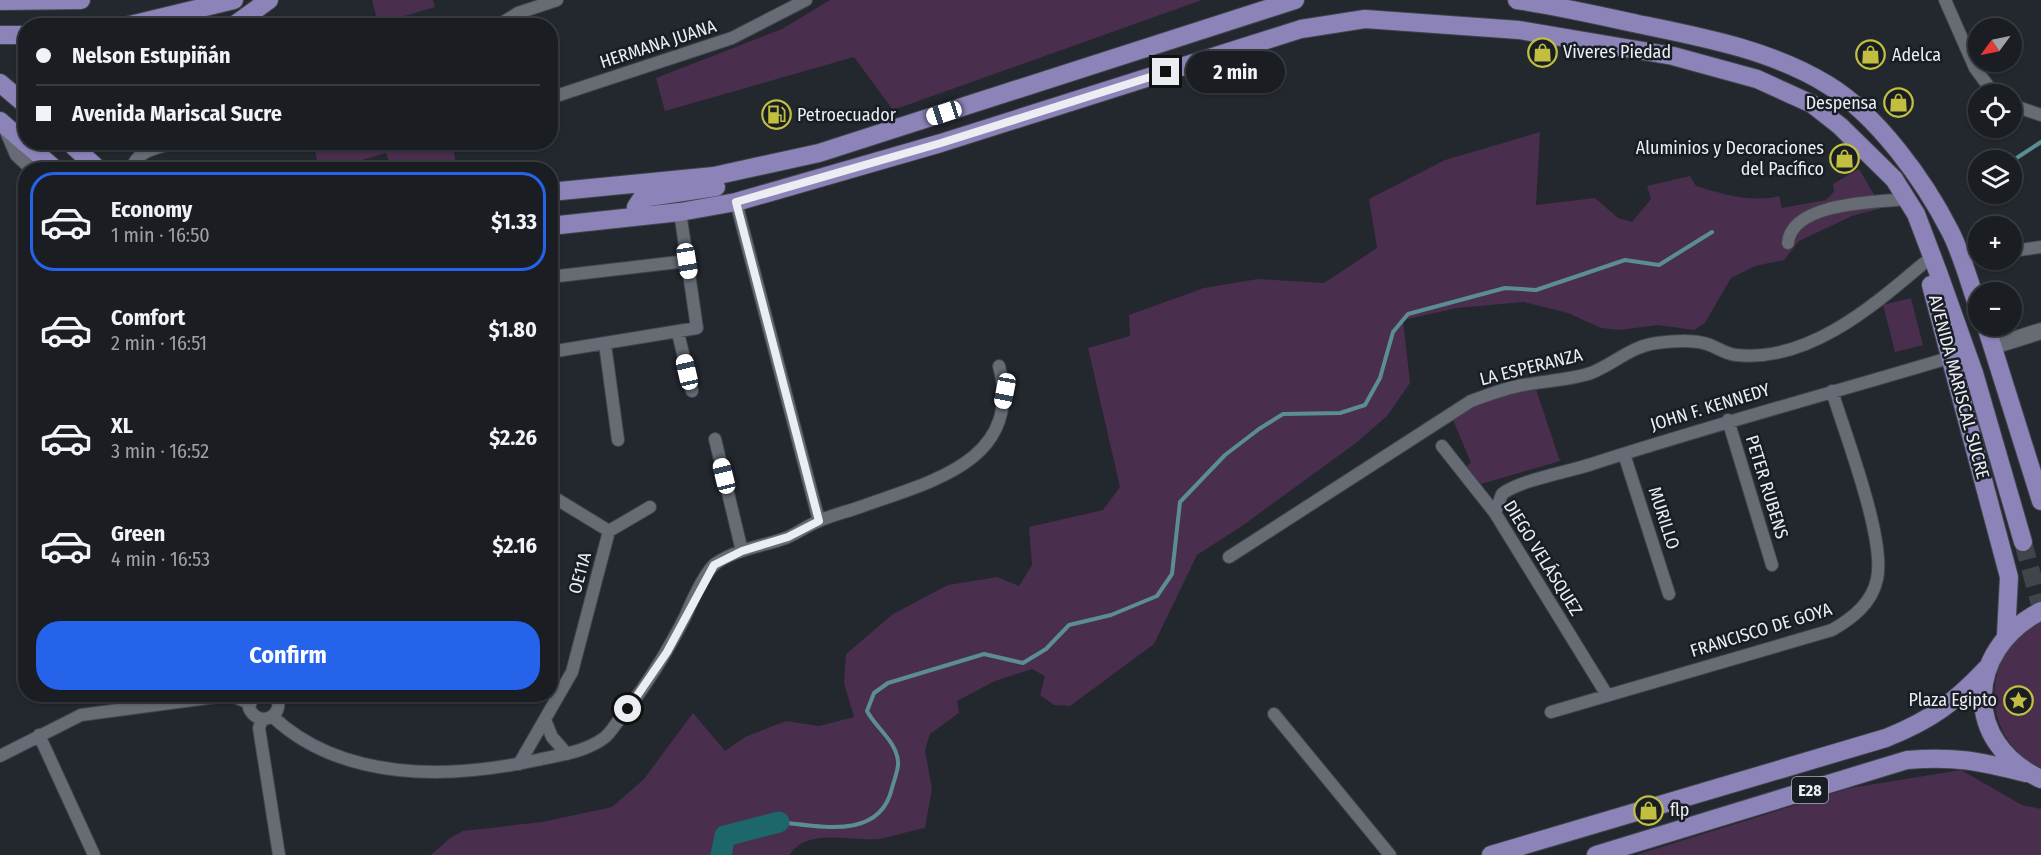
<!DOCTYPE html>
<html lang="en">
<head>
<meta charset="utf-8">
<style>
	:root { --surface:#1a1d22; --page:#23262a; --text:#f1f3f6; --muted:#9fa2a5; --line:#383b40; --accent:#2563eb }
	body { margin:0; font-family:"Fira Sans Condensed",sans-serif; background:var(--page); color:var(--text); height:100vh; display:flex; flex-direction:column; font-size:22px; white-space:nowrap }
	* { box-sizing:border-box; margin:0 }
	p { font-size:20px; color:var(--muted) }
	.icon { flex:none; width:33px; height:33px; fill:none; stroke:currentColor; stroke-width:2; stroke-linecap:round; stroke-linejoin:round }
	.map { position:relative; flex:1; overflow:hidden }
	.sheet { position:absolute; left:18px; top:162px; width:540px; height:540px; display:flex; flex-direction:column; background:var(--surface); border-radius:24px; box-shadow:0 2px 4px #0004,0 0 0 2px var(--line) }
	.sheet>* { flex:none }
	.banner { position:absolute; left:18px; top:18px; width:540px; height:132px; border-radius:24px; box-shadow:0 2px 4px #0004,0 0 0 2px var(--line); display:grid; align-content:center; height:132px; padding:0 18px; background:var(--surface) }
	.needle { width:39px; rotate:237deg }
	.buttons { position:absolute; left:1968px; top:18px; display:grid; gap:12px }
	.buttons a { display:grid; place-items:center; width:54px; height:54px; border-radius:50%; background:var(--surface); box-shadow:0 2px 4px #0004,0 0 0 2px var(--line); font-size:30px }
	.end { position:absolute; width:27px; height:27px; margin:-14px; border:8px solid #eaedf2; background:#111; box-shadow:0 0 0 3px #111 }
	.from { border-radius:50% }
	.bubble { position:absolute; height:42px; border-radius:21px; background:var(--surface); box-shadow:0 2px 4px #0004,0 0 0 2px var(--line); font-size:20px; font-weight:700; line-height:42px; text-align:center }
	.car { position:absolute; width:18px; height:36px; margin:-18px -9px; border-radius:8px; box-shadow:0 0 4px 2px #0007; background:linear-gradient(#fff 24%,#345 0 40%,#fff 0 76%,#345 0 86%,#fff 0) }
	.banner b { display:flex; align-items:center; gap:21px; height:57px; font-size:22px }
	.banner b+b { border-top:2px solid var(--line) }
	.banner i { width:15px; height:15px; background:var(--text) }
	ul { padding:10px 0 0; list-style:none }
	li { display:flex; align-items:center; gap:18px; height:99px; margin:0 12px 9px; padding:0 6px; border:3px solid transparent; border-radius:24px }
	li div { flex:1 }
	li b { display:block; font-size:22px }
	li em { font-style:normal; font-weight:700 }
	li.active { border-color:var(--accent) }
	li>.icon { width:54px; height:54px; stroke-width:1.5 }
	.action { display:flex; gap:12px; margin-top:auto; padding:12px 18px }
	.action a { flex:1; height:69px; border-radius:24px; background:var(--accent); color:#fff; font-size:24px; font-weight:700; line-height:69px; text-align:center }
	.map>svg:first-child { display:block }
</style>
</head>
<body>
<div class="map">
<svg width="2041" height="855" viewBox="0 0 2041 855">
	<rect width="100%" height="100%" fill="#23272e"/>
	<path fill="#4a2e4d" d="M372 0H433L435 7 378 24Z
		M830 0H1202L893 110 854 57 665 111 656 78 782 29Z
		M1540 132 1536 205 1595 198 1618 218 1632 222 1651 199 1647 186 1690 176 1696 186C1722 194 1752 203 1779 196L1782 208 1826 200 1834 192 1833 184 1859 169 1882 208 1852 216 1799 241 1784 260 1755 266 1731 278 1705 323 1694 330 1658 325 1619 330 1601 328 1568 313 1524 302 1457 308 1403 320 1410 383 1387 416 1356 443 1242 526 1197 555 1154 644 1070 706 1054 705 1040 695 1045 676 1032 669 995 681 957 701 959 713 930 734 925 750 932 789 925 828C910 831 894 836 879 839 853 842 806 827 790 855H431L450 838 463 831 542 822 612 807 644 779 693 713 725 751 745 737 786 721 819 726 854 717 844 683 846 654 893 614 948 585 997 577 1019 586 1032 565 1029 527 1103 510 1120 487 1088 348 1130 336 1129 315 1204 288 1258 279 1324 283 1377 248 1369 199 1445 160Z
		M326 142 452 143 457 169H392L386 153 332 169H319L314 146Z
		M1911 298 1923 345 1895 352 1883 305Z
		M1535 386 1560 461 1481 484 1466 466 1471 463 1451 415 1480 403Z
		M2041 622V768C1979 740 1979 649 2041 622Z
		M1961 770 2022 805 2041 809V855H1636L1850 788Z"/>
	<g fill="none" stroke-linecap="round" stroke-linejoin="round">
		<path stroke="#5a8e93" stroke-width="4" d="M2012 161 2041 142
			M779 822C819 826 880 841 892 788 894 780 899 769 898 761 896 741 876 728 867 711L874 693 888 683 984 654 1023 663 1046 649 1069 625 1111 615 1157 596 1172 574 1180 502 1225 455 1259 429 1283 414 1340 413 1365 405 1380 378 1393 332 1408 314 1505 288 1536 290 1625 260 1659 265 1712 232"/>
		<path stroke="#1d666a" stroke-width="21" d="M721 855 725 836 779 822"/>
		<path stroke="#41454b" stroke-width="18" stroke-dasharray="18 9" stroke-linecap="butt" d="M2023 542 2041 608"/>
		<defs>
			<path id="street" d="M1945 0 1975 68 1994 94
				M497 26 518 13 557 0
				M550 98 732 38 806 0
				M2012 105 2041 115
				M4 127 16 155 32 170
				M131 170C137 149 159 148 177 142
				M736 202 819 521
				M1788 243C1791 205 1867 202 1897 200
				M2012 251 2041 247
				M1959 257 1978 255
				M550 277 687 261
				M678 333 692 391
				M605 344 618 440
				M550 352 697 328 680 212
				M1728 420 1772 565
				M715 439 742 551
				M1442 446 1495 513 1607 695
				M1624 454 1669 594
				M550 495 609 531
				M1495 513 1502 494C1520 480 1568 472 1592 464 1712 425 1832 393 1952 357
				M1229 557 1471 401C1488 395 1505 388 1523 385 1545 381 1570 380 1591 373 1614 364 1631 346 1657 343 1672 341 1692 339 1707 344 1717 347 1725 354 1736 355 1808 363 1873 306 1924 263
				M253 694 249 708C259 730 288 715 275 694
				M1551 712 1832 630C1853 618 1872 603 1877 579 1886 539 1845 434 1832 391
				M1274 714 1390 855
				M273 717C343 782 450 779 537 760 560 755 585 752 604 738 611 733 616 723 622 716 647 685 667 652 685 617 691 603 704 573 715 564 736 549 763 546 786 538 798 533 808 525 819 521 832 515 846 512 860 507 929 482 1024 462 999 366
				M262 720 259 728 279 855
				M545 720 552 737 567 754
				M39 735 94 855
				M0 756 81 715 230 695 249 703
				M519 764 572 672 609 531 650 507"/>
			<path id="secondary" d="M1994 346 2041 331"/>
			<path id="primary" d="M1517 0C1557 6 1597 15 1638 24 1701 37 1772 50 1828 85 1877 115 1924 180 1950 231 1962 254 1969 282 1978 307
				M0 1 81 0
				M126 26 234 0
				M233 26 269 0
				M0 35H26
				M0 83 26 105
				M0 121 56 170
				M69 142 99 170
				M550 192 714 176 819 153 1295 0
				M642 216 636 207 642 198 716 187
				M550 226 680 212 736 202 941 143 1301 29 1365 19 1519 30 1673 56 1757 79 1812 104 1840 126 1894 179 1916 214 1938 272 1974 373 2023 542
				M1931 285 2009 577 2006 635
				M1986 326 2041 501
				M2041 611C1965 650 1962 743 2041 779
				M1491 855 1886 738C1931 720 1954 703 1987 668
				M1596 855 1907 760C1955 756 1979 761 2026 773"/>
		</defs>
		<use href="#street" stroke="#41454b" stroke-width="14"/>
		<use href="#secondary" stroke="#41454b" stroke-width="18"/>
		<use href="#primary" stroke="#41454b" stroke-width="20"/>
		<use href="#street" stroke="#666b74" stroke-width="12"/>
		<use href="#secondary" stroke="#666b74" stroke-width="16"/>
		<use href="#primary" stroke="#8c84b9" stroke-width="18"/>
	</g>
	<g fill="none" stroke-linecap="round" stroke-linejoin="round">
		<path stroke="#eaedf2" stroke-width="8" d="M628 709 667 652 714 565 742 551 788 537 819 521 736 202 941 143 1166 72"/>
	</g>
	<defs>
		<symbol id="shop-ring" viewBox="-11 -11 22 22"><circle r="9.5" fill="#191d24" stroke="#c1be40" stroke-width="1.5"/><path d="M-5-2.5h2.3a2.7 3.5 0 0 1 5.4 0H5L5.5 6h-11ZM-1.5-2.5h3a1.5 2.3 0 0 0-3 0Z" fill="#c1be40"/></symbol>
		<symbol id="fuel-ring" viewBox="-11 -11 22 22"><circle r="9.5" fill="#191d24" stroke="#c1be40" stroke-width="1.5"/><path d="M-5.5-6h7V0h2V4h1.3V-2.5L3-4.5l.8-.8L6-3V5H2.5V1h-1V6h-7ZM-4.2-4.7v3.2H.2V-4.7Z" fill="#c1be40"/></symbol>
		<symbol id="sight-ring" viewBox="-11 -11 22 22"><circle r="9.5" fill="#191d24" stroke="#c1be40" stroke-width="1.5"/><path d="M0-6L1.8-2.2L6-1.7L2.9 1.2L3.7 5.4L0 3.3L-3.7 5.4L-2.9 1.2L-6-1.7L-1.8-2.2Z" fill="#c1be40"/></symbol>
	</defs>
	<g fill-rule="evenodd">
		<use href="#shop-ring" x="1526" y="36" width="33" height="33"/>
		<use href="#shop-ring" x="1854" y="38" width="33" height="33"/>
		<use href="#shop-ring" x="1882" y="86" width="33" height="33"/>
		<use href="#fuel-ring" x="760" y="98" width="33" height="33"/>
		<use href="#shop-ring" x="1828" y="142" width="33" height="33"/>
		<use href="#sight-ring" x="2002" y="684" width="33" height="33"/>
		<use href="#shop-ring" x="1632" y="794" width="33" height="33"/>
	</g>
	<g text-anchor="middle" stroke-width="5" stroke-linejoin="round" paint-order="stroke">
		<rect fill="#191d24" stroke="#abafb4" stroke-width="1.5" x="1792" y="777" width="36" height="26" rx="4.5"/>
		<g font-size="16" font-weight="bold" fill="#eaedf2">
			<text x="1810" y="796">E28</text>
		</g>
		<g font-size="18" fill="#eaedf2" stroke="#191d24">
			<text transform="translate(658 44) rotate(-18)" y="6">HERMANA JUANA</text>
			<text transform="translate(1531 367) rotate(-14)" y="6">LA ESPERANZA</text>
			<text transform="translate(1959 387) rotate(75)" y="6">AVENIDA MARISCAL SUCRE</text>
			<text transform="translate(1710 407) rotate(-17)" y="6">JOHN F. KENNEDY</text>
			<text transform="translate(1767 487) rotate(73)" y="6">PETER RUBENS</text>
			<text transform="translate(1664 518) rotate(72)" y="6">MURILLO</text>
			<text transform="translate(1543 558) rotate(58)" y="6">DIEGO VELÁSQUEZ</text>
			<text transform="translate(580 573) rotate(-75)" y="6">OE11A</text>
			<text transform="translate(1761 630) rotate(-17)" y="6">FRANCISCO DE GOYA</text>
		</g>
		<g font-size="18" fill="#eaedf2" stroke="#191d24" text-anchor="start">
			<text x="1563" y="58">Viveres Piedad</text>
			<text x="1892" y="61">Adelca</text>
			<text x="1877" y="109" text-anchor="end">Despensa</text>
			<text x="797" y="121">Petroecuador</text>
			<text x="1824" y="154" text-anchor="end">Aluminios y Decoraciones<tspan x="1824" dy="21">del Pacífico</tspan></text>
			<text x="1997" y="706" text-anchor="end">Plaza Egipto</text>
			<text x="1670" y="816">flp</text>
		</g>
	</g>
</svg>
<div class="buttons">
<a><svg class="needle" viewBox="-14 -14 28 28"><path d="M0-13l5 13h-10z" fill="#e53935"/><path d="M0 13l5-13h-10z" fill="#9fa2a5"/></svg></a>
<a><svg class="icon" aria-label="locate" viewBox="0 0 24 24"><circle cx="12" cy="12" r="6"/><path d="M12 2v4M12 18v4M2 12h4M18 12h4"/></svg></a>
<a><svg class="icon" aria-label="layers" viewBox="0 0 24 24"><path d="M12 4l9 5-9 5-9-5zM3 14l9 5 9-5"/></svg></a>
<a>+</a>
<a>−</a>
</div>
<i class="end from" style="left:628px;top:709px"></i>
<i class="end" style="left:1166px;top:72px"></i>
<div class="bubble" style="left:1186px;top:51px;width:99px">2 min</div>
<i class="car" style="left:944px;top:113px;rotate:252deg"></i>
<i class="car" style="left:687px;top:261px;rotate:171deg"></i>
<i class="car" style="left:687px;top:372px;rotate:347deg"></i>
<i class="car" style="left:1005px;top:391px;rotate:191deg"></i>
<i class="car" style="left:724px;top:476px;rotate:346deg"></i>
<div class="banner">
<b><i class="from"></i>Nelson Estupiñán</b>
<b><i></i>Avenida Mariscal Sucre</b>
</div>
<section class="sheet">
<ul>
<li class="active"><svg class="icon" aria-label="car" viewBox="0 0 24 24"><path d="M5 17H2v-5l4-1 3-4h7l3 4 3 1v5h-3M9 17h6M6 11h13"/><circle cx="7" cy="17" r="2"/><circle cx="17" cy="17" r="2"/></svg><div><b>Economy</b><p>1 min · 16:50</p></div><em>$1.33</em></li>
<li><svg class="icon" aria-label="car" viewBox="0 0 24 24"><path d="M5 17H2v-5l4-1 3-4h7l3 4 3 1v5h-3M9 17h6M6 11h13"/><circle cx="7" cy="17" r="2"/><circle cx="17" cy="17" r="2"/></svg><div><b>Comfort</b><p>2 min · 16:51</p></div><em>$1.80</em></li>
<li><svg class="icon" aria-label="car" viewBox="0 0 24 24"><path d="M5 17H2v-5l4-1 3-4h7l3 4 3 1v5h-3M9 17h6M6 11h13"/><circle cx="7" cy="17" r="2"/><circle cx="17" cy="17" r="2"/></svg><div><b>XL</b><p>3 min · 16:52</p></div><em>$2.26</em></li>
<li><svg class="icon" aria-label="car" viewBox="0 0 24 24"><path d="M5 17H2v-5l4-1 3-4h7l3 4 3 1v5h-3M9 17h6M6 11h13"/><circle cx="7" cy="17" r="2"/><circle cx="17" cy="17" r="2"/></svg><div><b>Green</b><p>4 min · 16:53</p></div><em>$2.16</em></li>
</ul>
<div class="action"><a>Confirm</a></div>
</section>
</div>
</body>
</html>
